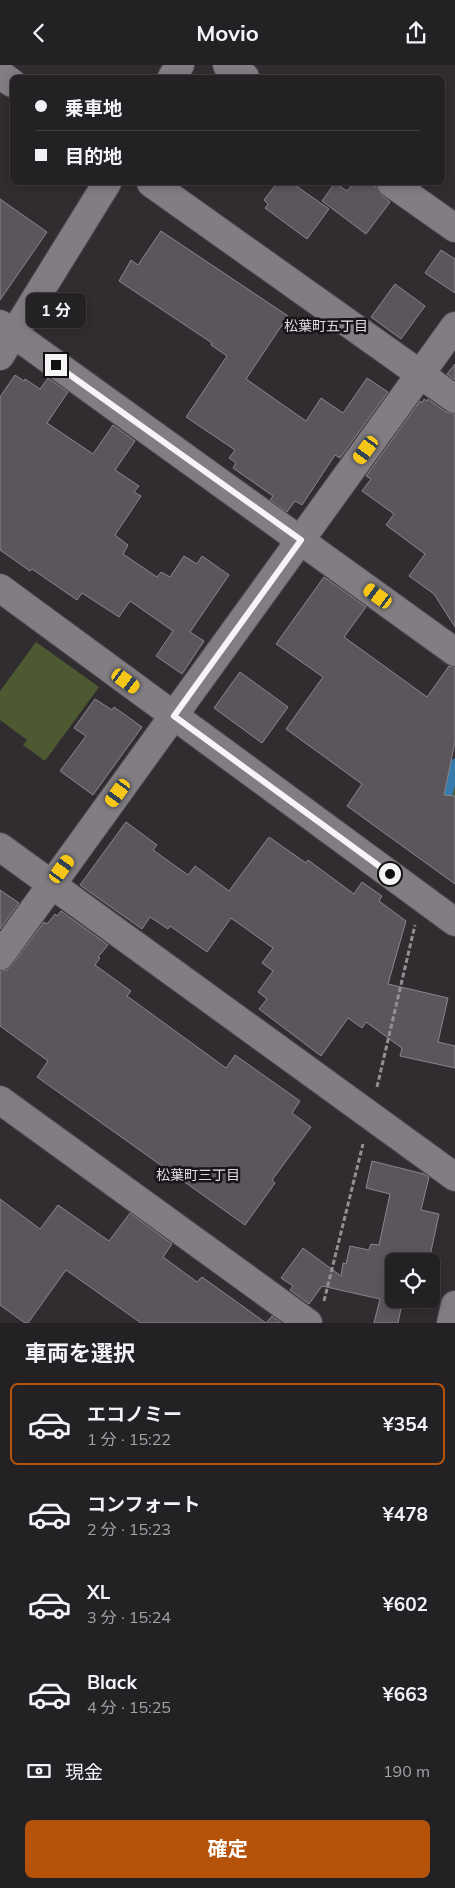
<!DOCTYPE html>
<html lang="ja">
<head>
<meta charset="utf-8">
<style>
	:root { --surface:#242124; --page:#2c292c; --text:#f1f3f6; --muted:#a3a3a6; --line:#413e41; --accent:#b45309 }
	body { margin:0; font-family:Mulish,"Noto Sans JP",sans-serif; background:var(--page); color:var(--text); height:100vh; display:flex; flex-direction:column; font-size:19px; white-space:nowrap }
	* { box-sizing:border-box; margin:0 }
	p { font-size:16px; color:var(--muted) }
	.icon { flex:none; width:28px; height:28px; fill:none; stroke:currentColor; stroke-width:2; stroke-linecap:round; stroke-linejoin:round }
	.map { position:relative; height:1258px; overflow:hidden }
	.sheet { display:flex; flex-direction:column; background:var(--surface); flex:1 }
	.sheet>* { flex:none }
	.top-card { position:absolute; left:10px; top:10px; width:435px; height:110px; border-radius:8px; box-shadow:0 2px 8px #0003,0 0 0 1px var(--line); display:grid; align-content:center; height:110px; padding:0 25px; background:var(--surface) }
	.controls { position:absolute; left:385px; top:1188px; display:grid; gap:10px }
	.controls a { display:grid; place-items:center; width:55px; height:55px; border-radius:8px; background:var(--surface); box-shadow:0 2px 8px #0003,0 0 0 1px var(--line); font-size:25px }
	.end { position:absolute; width:22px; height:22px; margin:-11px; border:6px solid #f6f4f7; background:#111; box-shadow:0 0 0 2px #111 }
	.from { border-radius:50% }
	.bubble { position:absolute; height:35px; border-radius:8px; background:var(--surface); box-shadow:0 2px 8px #0003,0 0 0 1px var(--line); font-size:16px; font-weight:700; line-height:35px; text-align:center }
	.car { position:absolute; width:15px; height:30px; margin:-15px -8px; border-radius:6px; box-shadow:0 0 4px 1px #0007; background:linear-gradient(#f5c518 24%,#345 0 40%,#f5c518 0 76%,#345 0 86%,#f5c518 0) }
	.top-card b { display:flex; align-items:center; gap:18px; height:48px; font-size:19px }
	.top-card b+b { border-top:1px solid var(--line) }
	.top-card i { width:12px; height:12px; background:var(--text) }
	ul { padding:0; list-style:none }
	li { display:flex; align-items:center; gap:15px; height:82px; margin:0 10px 8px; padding:0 15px; border:2px solid transparent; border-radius:8px }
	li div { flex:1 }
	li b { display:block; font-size:19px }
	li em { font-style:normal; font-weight:700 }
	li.on { border-color:var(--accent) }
	li>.icon { width:45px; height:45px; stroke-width:1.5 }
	h2 { padding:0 25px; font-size:22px; line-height:60px }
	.pay { display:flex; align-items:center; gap:12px; height:55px; padding:0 25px; font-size:19px }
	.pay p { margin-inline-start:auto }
	.cta { display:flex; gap:10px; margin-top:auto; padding:10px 25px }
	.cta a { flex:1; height:58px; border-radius:8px; background:var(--accent); color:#fff; font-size:20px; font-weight:700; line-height:58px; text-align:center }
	header { display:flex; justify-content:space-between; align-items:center; height:65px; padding:0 25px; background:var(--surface); font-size:22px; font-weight:700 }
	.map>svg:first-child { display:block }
</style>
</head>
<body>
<header><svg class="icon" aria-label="back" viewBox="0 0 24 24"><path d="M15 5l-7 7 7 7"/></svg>Movio<svg class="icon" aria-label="share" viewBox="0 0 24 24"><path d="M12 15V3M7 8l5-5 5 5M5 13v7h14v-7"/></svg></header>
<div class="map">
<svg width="455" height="1258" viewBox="0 0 455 1258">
	<rect width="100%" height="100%" fill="#302c30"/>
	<path fill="#4d5a31" d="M36 577 99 622 45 696 23 680 27 675 0 655V626Z
		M455 698V732L448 730Z"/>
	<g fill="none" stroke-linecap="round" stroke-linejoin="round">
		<path stroke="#357bac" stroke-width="9" d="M446 740 455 698"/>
	</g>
	<path fill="#5a565b" stroke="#8b868c" d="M277 118H292L329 144 307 174 265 143 268 139 264 135Z
		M335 118 347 126 354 118H370L376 122 382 130 390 137 366 169 322 136Z
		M0 134 47 167 0 235Z
		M161 166 288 251 246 314 306 356 321 333 343 348 367 313 388 327 340 393 335 390 302 440 295 436 287 447 270 435 273 431 233 403 236 398 229 393 235 385 186 352 227 291 211 280 212 278 119 216 131 195 138 200Z
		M441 185 455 194V228L425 208Z
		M395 219 425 241 401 274 371 252Z
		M455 299V315L447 309Z
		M15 310 24 316 25 314 40 324 48 313 68 327 47 358 93 389 113 360 135 376 115 405 139 421 134 427 141 431 115 470 128 480 123 489 157 512 161 507 170 512 184 491 197 499 202 491 229 510 190 567 204 576 182 609 156 591 173 566 130 536 119 552 82 528 77 535 32 504 30 506 0 485V332Z
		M424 334 427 336 428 334 446 347 455 349V562L434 529 409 511 425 489 386 460 394 449 362 426 371 414 366 411 420 336 422 338Z
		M324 512 366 542 344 572 427 632 449 601 455 602V677L444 730 455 731V819L347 741 362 719 286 664 323 612 276 579Z
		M240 607 288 642 262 678 214 643Z
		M95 634 112 645 114 642 142 662 93 730 60 706 86 671 74 663Z
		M126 757 157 780 153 785 188 810 195 801 229 826 269 772 306 798 308 795 354 829 362 817 382 831 379 836 406 856 388 919 448 933 438 977 455 981V1003L400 991 402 983 366 957 362 963 348 953 321 991 259 944 267 934 258 927 273 906 262 898 273 883 231 853 207 887 170 861 168 864 150 852 142 864 80 820Z
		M0 825 19 838 0 864Z
		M61 846 108 880 98 892 100 893 95 900 131 926 127 931 226 1003 235 990 300 1036 292 1048 311 1062 272 1115 275 1118 245 1160 37 1012 48 996 0 961V906L7 905 12 900 44 857 47 859 55 849 57 851Z
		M372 1096 424 1109 429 1112 421 1145 439 1149 429 1196H394V1234H403L398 1258H374L380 1234 322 1221 309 1239 290 1225 293 1221 281 1213 303 1183 341 1211 343 1198 346 1199 350 1181 369 1185 371 1179 379 1180 390 1129 366 1123Z
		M0 1134 40 1164 58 1140 109 1176 130 1148 172 1179 163 1192 197 1217 202 1212 266 1258H141L66 1205 28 1258H25L0 1240Z
		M272 1251 281 1258H266Z"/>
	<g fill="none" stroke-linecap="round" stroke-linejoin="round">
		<defs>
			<path id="minor" d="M227 0 245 12
				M0 9 12 18
				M172 12 180 0
				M151 118 455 334
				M391 118 455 163
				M0 259 455 587
				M0 291 107 118
				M0 523 455 857
				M0 782 455 1112
				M0 891 455 261
				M0 1035 308 1258
				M451 1258 455 1240"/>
		</defs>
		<use href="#minor" stroke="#4d4a4e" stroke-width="30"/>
		<path stroke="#939094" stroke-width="3" stroke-dasharray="5 2.5" stroke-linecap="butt" d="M377 1022 415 860
			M324 1236 363 1079"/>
		<use href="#minor" stroke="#817d82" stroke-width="28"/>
	</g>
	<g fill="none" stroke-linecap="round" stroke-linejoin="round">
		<path stroke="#f6f4f7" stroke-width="6" d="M56 300 301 475 174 651 390 809"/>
	</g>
	<g text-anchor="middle" stroke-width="5" stroke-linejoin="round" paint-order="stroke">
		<g font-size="14" fill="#e1dce2" stroke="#171517">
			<text x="326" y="266">松葉町五丁目</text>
			<text x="198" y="1115">松葉町三丁目</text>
		</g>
	</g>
</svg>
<div class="controls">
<a><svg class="icon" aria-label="locate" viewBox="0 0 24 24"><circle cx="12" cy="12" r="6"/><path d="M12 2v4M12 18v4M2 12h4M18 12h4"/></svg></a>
</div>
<i class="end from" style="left:390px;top:809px"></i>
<i class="end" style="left:56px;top:300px"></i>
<div class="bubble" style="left:26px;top:228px;width:60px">1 分</div>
<i class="car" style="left:366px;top:385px;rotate:216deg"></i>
<i class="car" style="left:378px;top:531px;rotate:306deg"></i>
<i class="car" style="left:126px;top:616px;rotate:126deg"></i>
<i class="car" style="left:118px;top:728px;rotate:216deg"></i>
<i class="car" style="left:62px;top:804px;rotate:36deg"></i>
<div class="top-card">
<b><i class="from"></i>乗車地</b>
<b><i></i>目的地</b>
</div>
</div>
<section class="sheet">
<h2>車両を選択</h2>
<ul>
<li class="on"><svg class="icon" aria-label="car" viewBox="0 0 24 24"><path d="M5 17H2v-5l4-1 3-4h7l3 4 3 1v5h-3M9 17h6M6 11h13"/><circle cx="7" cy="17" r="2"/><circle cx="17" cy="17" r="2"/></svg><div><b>エコノミー</b><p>1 分 · 15:22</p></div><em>¥354</em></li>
<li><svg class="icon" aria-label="car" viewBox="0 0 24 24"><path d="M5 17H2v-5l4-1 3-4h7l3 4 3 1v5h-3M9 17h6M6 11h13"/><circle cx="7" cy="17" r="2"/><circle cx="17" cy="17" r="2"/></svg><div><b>コンフォート</b><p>2 分 · 15:23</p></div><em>¥478</em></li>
<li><svg class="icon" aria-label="car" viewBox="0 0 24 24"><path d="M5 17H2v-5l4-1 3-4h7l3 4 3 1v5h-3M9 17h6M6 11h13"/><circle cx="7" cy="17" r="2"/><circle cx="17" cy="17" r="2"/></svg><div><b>XL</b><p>3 分 · 15:24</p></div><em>¥602</em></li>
<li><svg class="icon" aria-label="car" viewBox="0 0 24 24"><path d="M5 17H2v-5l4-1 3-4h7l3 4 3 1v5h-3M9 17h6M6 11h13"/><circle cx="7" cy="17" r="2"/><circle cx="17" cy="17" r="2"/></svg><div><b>Black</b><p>4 分 · 15:25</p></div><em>¥663</em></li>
</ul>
<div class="pay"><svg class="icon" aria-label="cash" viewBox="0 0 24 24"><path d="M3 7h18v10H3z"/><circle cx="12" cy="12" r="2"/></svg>現金<p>190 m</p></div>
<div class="cta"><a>確定</a></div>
</section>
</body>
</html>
